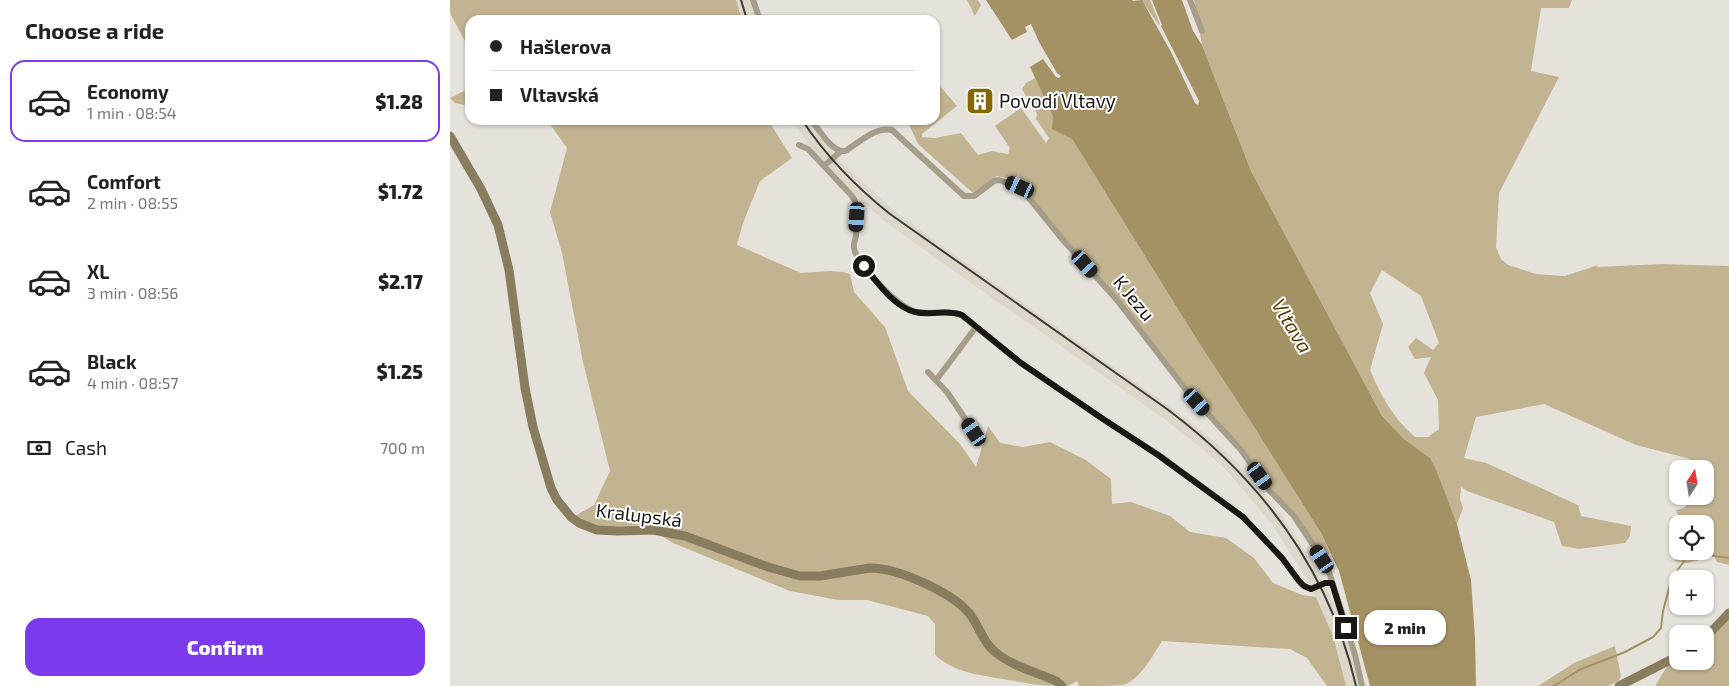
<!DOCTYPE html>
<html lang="en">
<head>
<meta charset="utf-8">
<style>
	:root { --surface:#fff; --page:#f2f2f2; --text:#222; --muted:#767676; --line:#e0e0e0; --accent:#7c3aed }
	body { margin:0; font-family:"Exo 2",sans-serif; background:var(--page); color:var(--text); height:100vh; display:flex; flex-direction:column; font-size:19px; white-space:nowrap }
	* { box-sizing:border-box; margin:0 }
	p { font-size:16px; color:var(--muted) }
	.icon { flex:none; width:28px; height:28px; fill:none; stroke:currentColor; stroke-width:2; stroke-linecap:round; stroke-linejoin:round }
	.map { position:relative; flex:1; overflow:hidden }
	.side { display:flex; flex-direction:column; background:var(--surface); width:450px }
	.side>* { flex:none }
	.top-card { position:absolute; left:15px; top:15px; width:475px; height:110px; border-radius:15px; box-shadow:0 1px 4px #0004; display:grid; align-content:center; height:110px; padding:0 25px; background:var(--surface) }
	.needle { width:32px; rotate:12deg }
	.fabs { position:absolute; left:1219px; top:460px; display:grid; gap:10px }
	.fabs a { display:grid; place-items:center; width:45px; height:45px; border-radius:10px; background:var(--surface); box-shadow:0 1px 4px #0004; font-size:25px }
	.end { position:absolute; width:22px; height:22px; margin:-11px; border:6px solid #191815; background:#fff; box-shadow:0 0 0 2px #fff }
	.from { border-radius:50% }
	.bubble { position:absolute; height:35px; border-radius:15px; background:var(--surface); box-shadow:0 1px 4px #0004; font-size:16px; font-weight:800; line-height:35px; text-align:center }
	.car { position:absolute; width:15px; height:30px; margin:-15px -8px; border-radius:6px; box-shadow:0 0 4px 1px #0007; background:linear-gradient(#222 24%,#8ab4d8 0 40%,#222 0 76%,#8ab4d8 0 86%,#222 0) }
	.top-card b { display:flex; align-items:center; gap:18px; height:48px; font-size:19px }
	.top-card b+b { border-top:1px solid var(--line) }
	.top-card i { width:12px; height:12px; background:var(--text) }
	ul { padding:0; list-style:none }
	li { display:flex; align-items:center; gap:15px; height:82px; margin:0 10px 8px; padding:0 15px; border:2px solid transparent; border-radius:15px }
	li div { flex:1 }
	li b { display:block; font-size:19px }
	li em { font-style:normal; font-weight:800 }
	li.active { border-color:var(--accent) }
	li>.icon { width:45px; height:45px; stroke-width:1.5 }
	h2 { padding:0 25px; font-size:22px; line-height:60px }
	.pay { display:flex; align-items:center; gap:12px; height:55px; padding:0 25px; font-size:19px }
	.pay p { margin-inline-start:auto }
	.primary-button { display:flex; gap:10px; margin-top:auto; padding:10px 25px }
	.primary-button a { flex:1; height:58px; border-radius:15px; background:var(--accent); color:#fff; font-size:20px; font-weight:800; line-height:58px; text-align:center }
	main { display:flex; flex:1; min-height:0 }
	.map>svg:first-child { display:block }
</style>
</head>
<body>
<main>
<section class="side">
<h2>Choose a ride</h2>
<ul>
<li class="active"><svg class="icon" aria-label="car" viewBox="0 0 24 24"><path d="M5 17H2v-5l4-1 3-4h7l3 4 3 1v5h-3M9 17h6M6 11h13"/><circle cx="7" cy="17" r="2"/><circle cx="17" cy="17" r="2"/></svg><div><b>Economy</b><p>1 min · 08:54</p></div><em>$1.28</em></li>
<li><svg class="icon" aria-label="car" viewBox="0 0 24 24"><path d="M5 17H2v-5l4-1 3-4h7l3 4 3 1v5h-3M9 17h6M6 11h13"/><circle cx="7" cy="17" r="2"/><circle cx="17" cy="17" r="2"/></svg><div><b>Comfort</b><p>2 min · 08:55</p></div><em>$1.72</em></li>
<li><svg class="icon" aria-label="car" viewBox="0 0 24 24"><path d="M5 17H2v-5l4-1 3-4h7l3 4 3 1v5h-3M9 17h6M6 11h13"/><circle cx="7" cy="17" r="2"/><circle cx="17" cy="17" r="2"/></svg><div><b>XL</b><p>3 min · 08:56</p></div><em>$2.17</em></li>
<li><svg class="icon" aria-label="car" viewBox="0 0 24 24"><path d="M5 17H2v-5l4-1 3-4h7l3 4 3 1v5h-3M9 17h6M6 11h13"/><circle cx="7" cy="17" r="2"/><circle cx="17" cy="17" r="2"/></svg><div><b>Black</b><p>4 min · 08:57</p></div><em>$1.25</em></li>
</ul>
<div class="pay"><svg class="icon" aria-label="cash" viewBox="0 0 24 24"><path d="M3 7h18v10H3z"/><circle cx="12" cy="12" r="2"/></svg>Cash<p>700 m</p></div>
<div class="primary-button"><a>Confirm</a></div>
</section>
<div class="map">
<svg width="1279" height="686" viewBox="0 0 1279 686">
	<rect width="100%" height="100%" fill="#e5e2dc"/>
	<path fill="#ddd7ca" d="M286 0H300L307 20H292Z
		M341 120H358L391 162 443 210 512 260 721 407 763 440 788 463 832 515 867 569 890 616 910 686H896L883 636 870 606 855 576 821 523 778 472 754 450 713 418 504 271 434 221 395 185 371 160Z"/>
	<path fill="#c2b491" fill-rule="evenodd" d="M0 0H286L292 20H20V51L0 13Z
		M517 0H528L531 5 525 16Z
		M691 0H700L710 24 709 25Z
		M744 0H1122L1119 8H1091L1081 71 1109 77 1049 193 1046 247 1051 259 1058 265 1086 274 1115 276 1148 265 1147 267 1211 264 1279 266V565L1267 562 1264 556 1237 563 1224 561 1232 557 1234 551H1255V524H1231L1226 510 1234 508 1245 496H1255V469H1246L1245 464 1237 458 1186 445 1094 404 1026 417 1014 458 1036 463 1128 505 1131 516 1181 526 1180 536 1175 543 1129 549 1112 546 1104 522 1017 491 1011 487 1010 499 1013 508 1007 524 980 458 954 439 932 416 801 171 752 45ZM932 270 971 296 989 343 983 350 966 338 958 347 965 359 981 357 974 373 988 400 989 429 978 437H965C943 418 931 396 920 370L933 324 920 293Z
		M585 78 603 117 604 129 622 139 749 343 799 419 871 533 880 553 872 559 844 516 791 450 736 390 582 200 568 175 563 179 547 176 523 193 468 144 457 120H485V80L507 106 472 134V137L485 138 511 133 528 155 542 151 558 154 560 148 545 126 571 108 596 143 599 138 586 119 587 114 572 89 576 83Z
		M20 88V106L5 103 0 98Z
		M97 120H318L342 158 310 181 293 223 287 245 351 273 380 271 393 272 400 274 404 292 435 327 458 391 510 444 526 467 538 426 550 443 573 447 600 442 636 460 661 479 662 504 681 502 720 516 740 532 776 538 804 558 823 583 852 595 866 597 883 636 896 686H877L857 658 840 649 712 641C702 656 691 679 673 685 663 686 641 686 629 686L627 681C624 683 620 685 617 686 601 686 585 685 570 682 541 676 508 676 485 655V624L478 616 417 600H388L340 591 223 543 193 525 144 528 125 516 144 505 160 471 133 362 112 253 100 212 117 148Z
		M1279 613V686H1205L1218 665 1227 660 1255 661V643L1262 637Z
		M1165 646 1171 677 1168 681 1158 686H1088L1124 663Z"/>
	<path fill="#a59264" d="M536 0H682L683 1 692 0 721 52 745 103 748 105 749 101 744 91 711 26 712 25 702 0H732L743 31 752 45 801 171 932 416 954 439 980 458 986 470 1007 524 1021 580 1025 638 1026 686H920L889 571 871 533 799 419 749 343 622 139 602 129 603 117 580 67 593 59 606 77 609 78 611 76 607 73 589 42 581 24 575 27 577 32 562 40Z"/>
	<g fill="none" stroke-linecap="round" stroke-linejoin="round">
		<path stroke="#a59264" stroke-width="2" d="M1104 686 1129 670 1175 652 1203 637 1211 628 1213 611 1222 577 1239 555 1251 554 1279 558"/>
		<path stroke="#a69e8a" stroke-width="6" d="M303 0 310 20
			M740 0 752 31
			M361 120C369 129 382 153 395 151 409 143 425 126 442 130L514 196H524L544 181 549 180 570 187 613 240 667 300 736 390 791 450 819 490 844 516 875 563 880 575 905 655 912 686
			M349 145 358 149 402 196C410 207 407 223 406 236 405 240 403 244 404 248 406 264 450 309 466 312 482 315 496 309 511 315L571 363 653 419 709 455 793 517 832 558 849 581 854 586 861 589 875 583H882
			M374 166 390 152
			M478 372 497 392 524 432
			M487 379 526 327"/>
		<path stroke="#897d5f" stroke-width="9" d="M0 136 31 189 48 225 59 270 75 388 83 427 101 488 107 500 121 517 129 523 147 530 168 531 203 530 235 536 318 567 350 576H370L420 568C448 568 501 592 519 613 529 625 532 641 544 651 561 666 586 672 606 681L612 686
			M1255 638 1279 613
			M1169 686 1228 656"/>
		<path stroke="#3e3c39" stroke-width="2" d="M291 0 297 20
			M352 120C376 156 406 187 440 214L717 409C812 480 879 569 906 686"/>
	</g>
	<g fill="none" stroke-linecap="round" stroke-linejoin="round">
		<path stroke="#191815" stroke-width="6" d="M414 266C427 282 444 307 465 312 481 316 496 309 512 315L571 363 653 419 708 455 793 517 832 558 849 581 854 586 861 589 875 583H882L896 628"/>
	</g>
	<defs>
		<symbol id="building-square" viewBox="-11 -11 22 22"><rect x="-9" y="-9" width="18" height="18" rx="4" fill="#856700" stroke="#fff"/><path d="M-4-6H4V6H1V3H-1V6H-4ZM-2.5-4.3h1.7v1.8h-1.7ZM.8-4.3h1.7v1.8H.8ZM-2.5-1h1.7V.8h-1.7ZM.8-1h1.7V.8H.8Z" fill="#fff"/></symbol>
	</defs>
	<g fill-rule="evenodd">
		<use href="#building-square" x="514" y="85" width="32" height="32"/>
	</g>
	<g text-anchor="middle" stroke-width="4" stroke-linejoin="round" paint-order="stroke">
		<g font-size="19" fill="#191815" stroke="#fff" text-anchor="start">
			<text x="549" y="108">Povodí Vltavy</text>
		</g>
		<g font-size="19" fill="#191815" stroke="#fff">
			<text transform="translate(684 298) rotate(50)" y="7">K Jezu</text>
			<text transform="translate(189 515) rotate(7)" y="7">Kralupská</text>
		</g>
		<g font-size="20" font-style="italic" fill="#564103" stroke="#fff">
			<text transform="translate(842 326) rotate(59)" y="7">Vltava</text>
		</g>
	</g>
</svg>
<div class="fabs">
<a><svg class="needle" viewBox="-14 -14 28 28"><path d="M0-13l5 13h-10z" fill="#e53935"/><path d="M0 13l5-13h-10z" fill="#767676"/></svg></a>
<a><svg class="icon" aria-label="locate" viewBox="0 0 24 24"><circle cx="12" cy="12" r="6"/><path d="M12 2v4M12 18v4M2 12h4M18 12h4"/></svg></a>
<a>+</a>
<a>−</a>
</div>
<i class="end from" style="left:414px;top:266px"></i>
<i class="end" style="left:896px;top:628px"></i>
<div class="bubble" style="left:914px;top:610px;width:82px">2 min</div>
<i class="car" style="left:570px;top:187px;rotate:294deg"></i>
<i class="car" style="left:407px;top:217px;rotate:184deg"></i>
<i class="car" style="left:635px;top:264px;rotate:138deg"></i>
<i class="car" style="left:747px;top:402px;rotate:138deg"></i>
<i class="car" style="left:524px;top:432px;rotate:326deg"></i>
<i class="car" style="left:810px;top:476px;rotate:144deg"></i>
<i class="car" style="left:872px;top:559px;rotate:327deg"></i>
<div class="top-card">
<b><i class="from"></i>Hašlerova</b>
<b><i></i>Vltavská</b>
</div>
</div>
</main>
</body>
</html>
